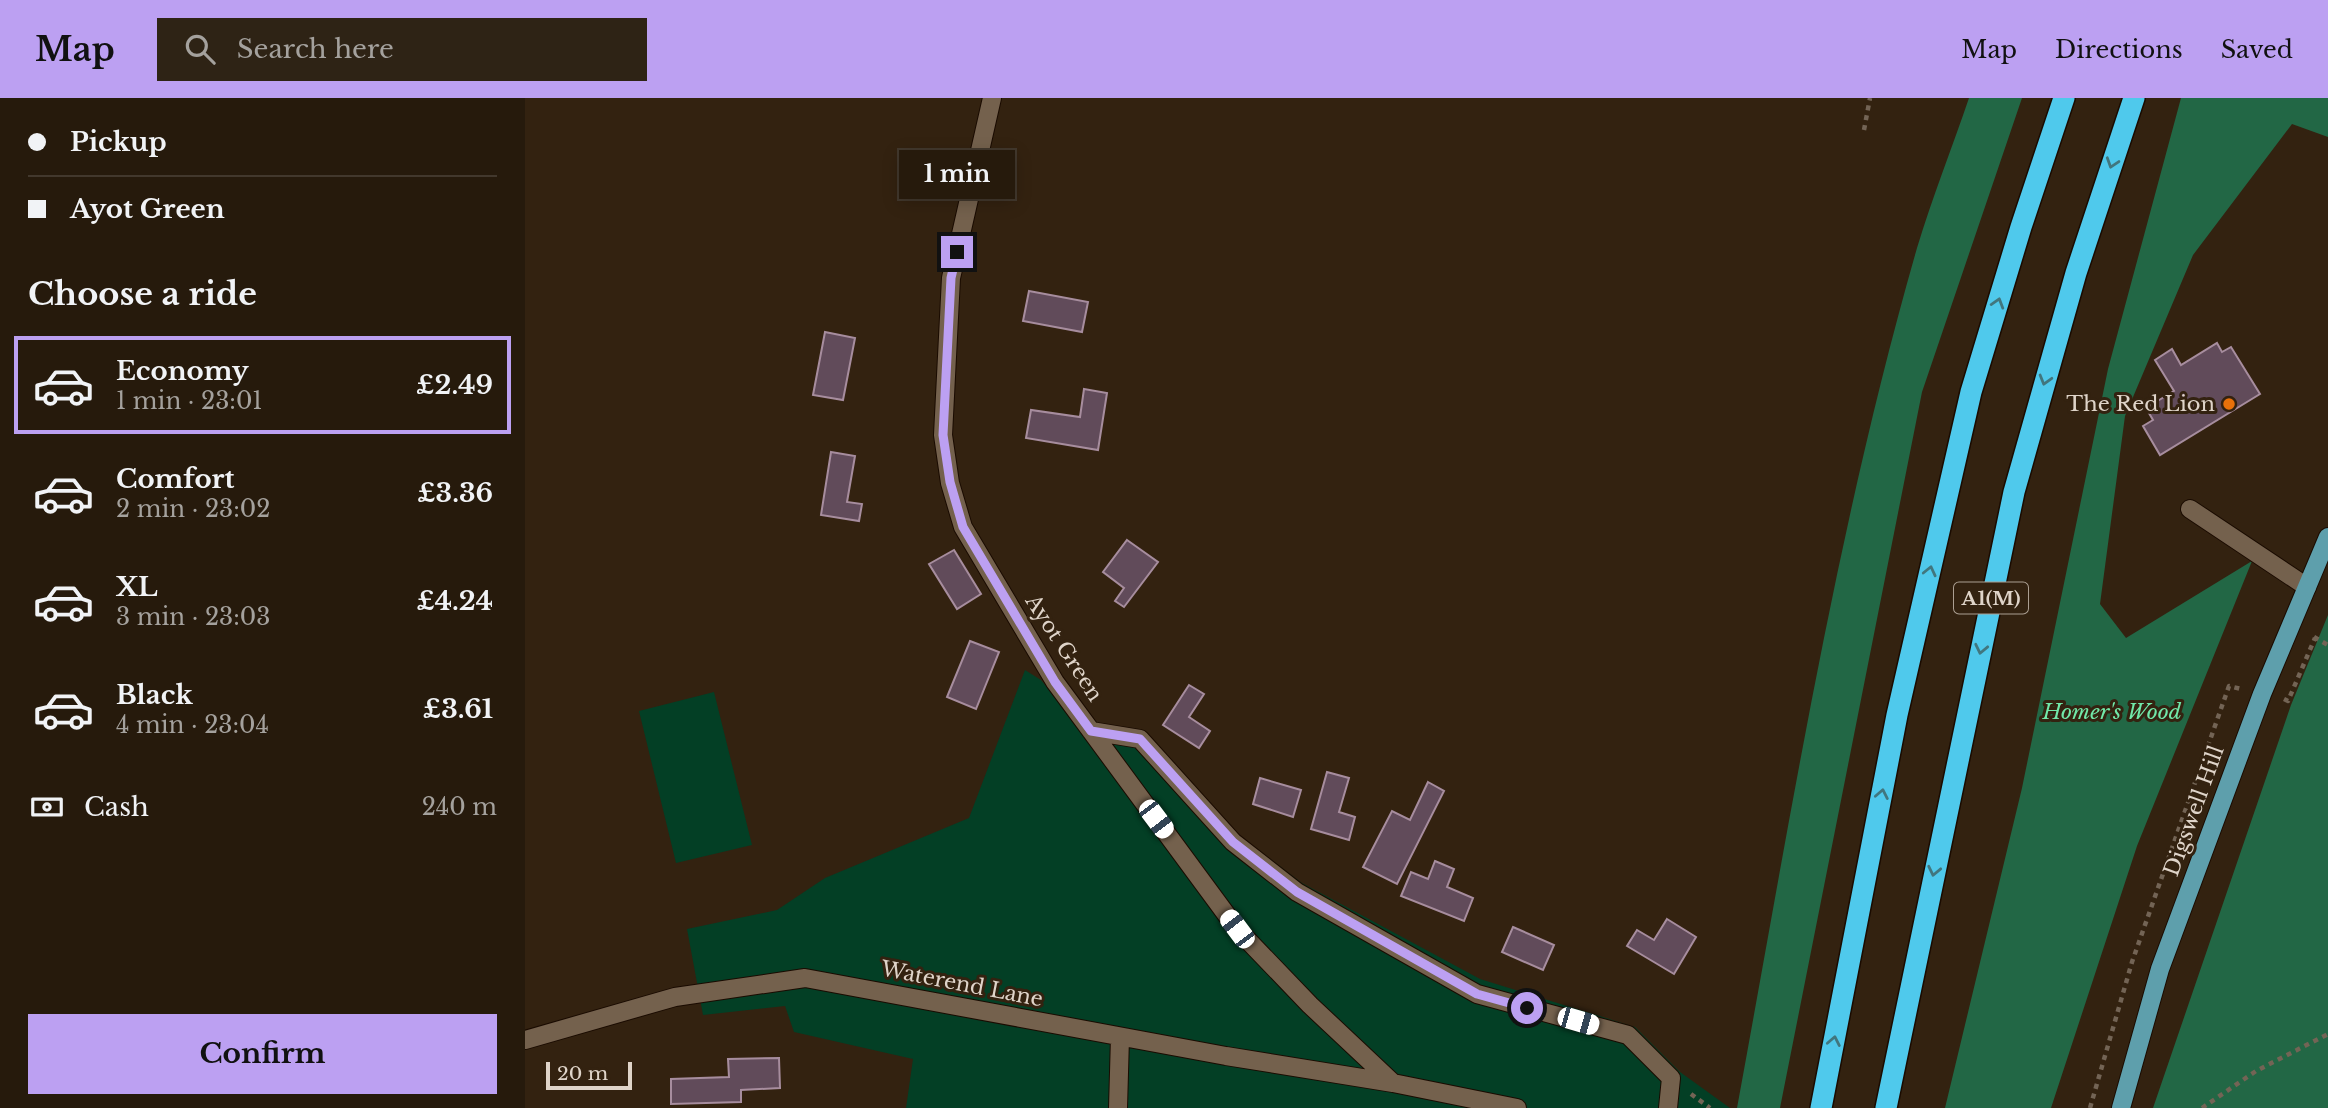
<!DOCTYPE html>
<html lang="en">
<head>
<meta charset="utf-8">
<style>
	:root { --surface:#261a0c; --page:#2e2315; --text:#f1f3f6; --muted:#a4a19d; --line:#42382d; --accent:#bca0f2 }
	body { margin:0; font-family:"Libre Baskerville",serif; background:var(--page); color:var(--text); height:100vh; display:flex; flex-direction:column; font-size:26px; white-space:nowrap }
	* { box-sizing:border-box; margin:0 }
	p { font-size:23px; color:var(--muted) }
	.icon { flex:none; width:38px; height:38px; fill:none; stroke:currentColor; stroke-width:2; stroke-linecap:round; stroke-linejoin:round }
	.map { position:relative; flex:1; overflow:hidden }
	.drawer { display:flex; flex-direction:column; background:var(--surface); width:525px }
	.drawer>* { flex:none }
	.hud { display:grid; align-content:center; height:154px; padding:0 28px; background:var(--surface) }
	.scale { position:absolute; left:21px; bottom:18px; width:86px; box-sizing:border-box; padding-left:7px; border:4px solid #dfd4c9; border-top:0; font-size:19px; line-height:24px; white-space:nowrap; color:#dfd4c9; -webkit-text-stroke:5px #332210; paint-order:stroke }
	.end { position:absolute; width:32px; height:32px; margin:-16px; border:9px solid #bca0f2; background:#111; box-shadow:0 0 0 4px #111 }
	.from { border-radius:50% }
	.bubble { position:absolute; height:49px; border-radius:0px; background:var(--surface); box-shadow:0 4px 18px #0003,0 0 0 2px var(--line); font-size:23px; font-weight:700; line-height:49px; text-align:center }
	.car { position:absolute; width:21px; height:42px; margin:-21px -10px; border-radius:9px; box-shadow:0 0 5px 2px #0007; background:linear-gradient(#fff 24%,#345 0 40%,#fff 0 76%,#345 0 86%,#fff 0) }
	.hud b { display:flex; align-items:center; gap:24px; height:66px; font-size:26px }
	.hud b+b { border-top:2px solid var(--line) }
	.hud i { width:18px; height:18px; background:var(--text) }
	ul { padding:0; list-style:none }
	li { display:flex; align-items:center; gap:21px; height:98px; margin:0 14px 10px; padding:0 14px; border:4px solid transparent; border-radius:0px }
	li div { flex:1 }
	li b { display:block; font-size:26px }
	li em { font-style:normal; font-weight:700 }
	li.selected { border-color:var(--accent) }
	li>.icon { width:63px; height:63px; stroke-width:1.5 }
	h2 { padding:0 28px; font-size:32px; line-height:84px }
	.pay { display:flex; align-items:center; gap:18px; height:77px; padding:0 28px; font-size:26px }
	.pay p { margin-inline-start:auto }
	.action { display:flex; gap:14px; margin-top:auto; padding:14px 28px }
	.action a { flex:1; height:80px; border-radius:0px; background:var(--accent); color:#111; font-size:28px; font-weight:700; line-height:80px; text-align:center }
	header { display:flex; align-items:center; gap:42px; box-sizing:border-box; height:98px; padding:0 35px; background:var(--accent); color:#111 }
	header strong { font-size:33px }
	nav { display:flex; gap:38px; margin-inline-start:auto; font-size:24px }
	.search { width:490px; height:63px; background:var(--page); display:flex; align-items:center; gap:18px; box-sizing:border-box; padding:0 24px; border-radius:0px; color:var(--muted); font-size:26px }
	main { display:flex; flex:1; min-height:0 }
	.map>svg:first-child { display:block }
</style>
</head>
<body>
<header>
<strong>Map</strong>
<div class="search"><svg class="icon" aria-label="search" viewBox="0 0 24 24"><circle cx="10" cy="10" r="6"/><path d="M15 15l6 6"/></svg>Search here</div>
<nav><a>Map</a><a>Directions</a><a>Saved</a></nav>
</header>
<main>
<section class="drawer">
<div class="hud">
<b><i class="from"></i>Pickup</b>
<b><i></i>Ayot Green</b>
</div>
<h2>Choose a ride</h2>
<ul>
<li class="selected"><svg class="icon" aria-label="car" viewBox="0 0 24 24"><path d="M5 17H2v-5l4-1 3-4h7l3 4 3 1v5h-3M9 17h6M6 11h13"/><circle cx="7" cy="17" r="2"/><circle cx="17" cy="17" r="2"/></svg><div><b>Economy</b><p>1 min · 23:01</p></div><em>£2.49</em></li>
<li><svg class="icon" aria-label="car" viewBox="0 0 24 24"><path d="M5 17H2v-5l4-1 3-4h7l3 4 3 1v5h-3M9 17h6M6 11h13"/><circle cx="7" cy="17" r="2"/><circle cx="17" cy="17" r="2"/></svg><div><b>Comfort</b><p>2 min · 23:02</p></div><em>£3.36</em></li>
<li><svg class="icon" aria-label="car" viewBox="0 0 24 24"><path d="M5 17H2v-5l4-1 3-4h7l3 4 3 1v5h-3M9 17h6M6 11h13"/><circle cx="7" cy="17" r="2"/><circle cx="17" cy="17" r="2"/></svg><div><b>XL</b><p>3 min · 23:03</p></div><em>£4.24</em></li>
<li><svg class="icon" aria-label="car" viewBox="0 0 24 24"><path d="M5 17H2v-5l4-1 3-4h7l3 4 3 1v5h-3M9 17h6M6 11h13"/><circle cx="7" cy="17" r="2"/><circle cx="17" cy="17" r="2"/></svg><div><b>Black</b><p>4 min · 23:04</p></div><em>£3.61</em></li>
</ul>
<div class="pay"><svg class="icon" aria-label="cash" viewBox="0 0 24 24"><path d="M3 7h18v10H3z"/><circle cx="12" cy="12" r="2"/></svg>Cash<p>240 m</p></div>
<div class="action"><a>Confirm</a></div>
</section>
<div class="map">
<svg width="1803" height="1010" viewBox="0 0 1803 1010">
	<rect width="100%" height="100%" fill="#332210"/>
	<path fill="#033f25" d="M500 572 516 582 551 625 621 635 715 738 777 785 955 881 1110 929 1155 974 1205 1010H381L388 961 269 934 260 908 178 917 162 831 252 812 300 780 444 720Z
		M189 594 227 747 151 765 114 613Z"/>
	<path fill="#226745" d="M1444 0H1497L1397 294 1255 1010H1212C1265 722 1311 432 1392 150 1407 100 1427 50 1444 0Z
		M1656 0H1803V39L1767 26 1668 157 1600 318 1575 506 1601 540 1727 463 1612 748 1526 1010H1420L1497 690 1583 271Z
		M1803 517V1010H1628L1766 607Z"/>
	<path fill="#614b5a" stroke="#a78d9e" stroke-width="2" d="M504 193 563 204 557 234 498 223Z
		M300 234 330 240 318 302 288 297Z
		M1692 245 1697 254 1706 249 1735 296 1635 357 1618 328 1628 322 1621 310 1649 293 1630 262 1647 251 1656 267Z
		M559 291 582 295 573 352 501 340 506 312 555 319Z
		M306 354 330 358 322 404 337 406 334 423 296 417Z
		M602 442 633 464 599 509 590 503 599 490 578 474Z
		M429 452 456 496 432 511 404 466Z
		M445 543 474 554 451 611 422 599Z
		M664 587 679 596 664 619 685 633 674 650 638 627Z
		M802 674 824 680 814 714 830 719 824 742 786 731Z
		M735 680 776 692 768 719 728 706Z
		M903 684 919 693 872 786 838 769 867 713 885 722Z
		M910 763 929 771 922 789 948 800 939 823 876 798 886 774 903 781Z
		M1142 821 1171 839 1149 876 1102 848 1112 832 1129 842Z
		M988 829 1029 847 1018 872 977 854Z
		M254 960 255 990 216 992V1004L146 1006V981L204 979 203 961Z"/>
	<g fill="none" stroke-linecap="round" stroke-linejoin="round">
		<defs>
			<path id="minor" d="M467 0 426 180 418 337 425 385 438 429 530 584 712 831 785 907 868 985
				M1665 411 1782 489
				M566 633 615 641 708 744 772 794 952 896 1103 937 1146 980 1143 1010
				M0 942 150 899 280 880 701 958 868 985 992 1010
				M593 1010 595 939"/>
			<path id="major" d="M1596 1010 1635 871 1737 596 1803 439"/>
			<path id="highway" d="M1296 1010 1372 617 1446 294 1496 129 1539 0
				M1361 1010 1489 394 1551 175 1609 0"/>
		</defs>
		<use href="#minor" stroke="#1a0b00" stroke-width="20"/>
		<use href="#major" stroke="#1a0b00" stroke-width="20"/>
		<use href="#highway" stroke="#1a0b00" stroke-width="24"/>
		<path stroke="#736455" stroke-width="4.5" stroke-dasharray="5 5" stroke-linecap="butt" d="M1339 32 1345 0
			M1789 539 1803 547
			M1759 601 1763 603 1790 540
			M1166 996 1185 1010
			M1565 1010 1607 864 1704 588 1716 591
			M1677 1010 1731 973 1803 936"/>
		<use href="#minor" stroke="#74614d" stroke-width="18"/>
		<use href="#major" stroke="#5e9fac" stroke-width="18"/>
		<use href="#highway" stroke="#4fc9ec" stroke-width="21"/>
	</g>
	<defs><path id="oneway-chevron" d="M-2-3.5L2.5 0L-2 3.5" fill="none" stroke-width="1.6" stroke-linecap="round" stroke-linejoin="round" transform="scale(1.75)"/></defs>
	<g stroke="#41767e">
		<use href="#oneway-chevron" transform="translate(1587 65) rotate(108)"/>
		<use href="#oneway-chevron" transform="translate(1473 205) rotate(-73)"/>
		<use href="#oneway-chevron" transform="translate(1520 282) rotate(106)"/>
		<use href="#oneway-chevron" transform="translate(1405 473) rotate(-77)"/>
		<use href="#oneway-chevron" transform="translate(1456 551) rotate(102)"/>
		<use href="#oneway-chevron" transform="translate(1357 696) rotate(-79)"/>
		<use href="#oneway-chevron" transform="translate(1409 773) rotate(102)"/>
		<use href="#oneway-chevron" transform="translate(1309 943) rotate(-79)"/>
	</g>
	<g fill="none" stroke-linecap="round" stroke-linejoin="round">
		<path stroke="#bca0f2" stroke-width="9" d="M432 154 426 180 418 337 425 384 438 429 530 584 566 633 615 641 708 744 772 794 952 896 1002 910"/>
	</g>
	<circle fill="#e8710a" stroke="#332210" stroke-width="2.5" cx="1704" cy="306" r="7"/>
	<g text-anchor="middle" stroke-width="6" stroke-linejoin="round" paint-order="stroke">
		<rect fill="#332210" stroke="#ab9f92" stroke-width="2" x="1429" y="484.5" width="74" height="31" rx="5"/>
		<g font-size="19" font-weight="bold" fill="#dfd4c9">
			<text x="1466" y="507">A1(M)</text>
		</g>
		<g font-size="21" fill="#dfd4c9" stroke="#332210" text-anchor="end">
			<text x="1690" y="313">The Red Lion</text>
		</g>
		<g font-size="21" fill="#dfd4c9" stroke="#332210">
			<text transform="translate(539 550) rotate(57)" y="7">Ayot Green</text>
			<text transform="translate(1669 713) rotate(-70)" y="7">Digswell Hill</text>
			<text transform="translate(437 886) rotate(11)" y="7">Waterend Lane</text>
		</g>
		<g font-size="21" font-style="italic" fill="#71e8a9" stroke="#332210">
			<text x="1587" y="621">Homer's Wood</text>
		</g>
	</g>
</svg>
<div class="scale">20 m</div>
<i class="end from" style="left:1002px;top:910px"></i>
<i class="end" style="left:432px;top:154px"></i>
<div class="bubble" style="left:374px;top:52px;width:116px">1 min</div>
<i class="car" style="left:631px;top:721px;rotate:143deg"></i>
<i class="car" style="left:712px;top:831px;rotate:323deg"></i>
<i class="car" style="left:1053px;top:923px;rotate:106deg"></i>
</div>
</main>
</body>
</html>
